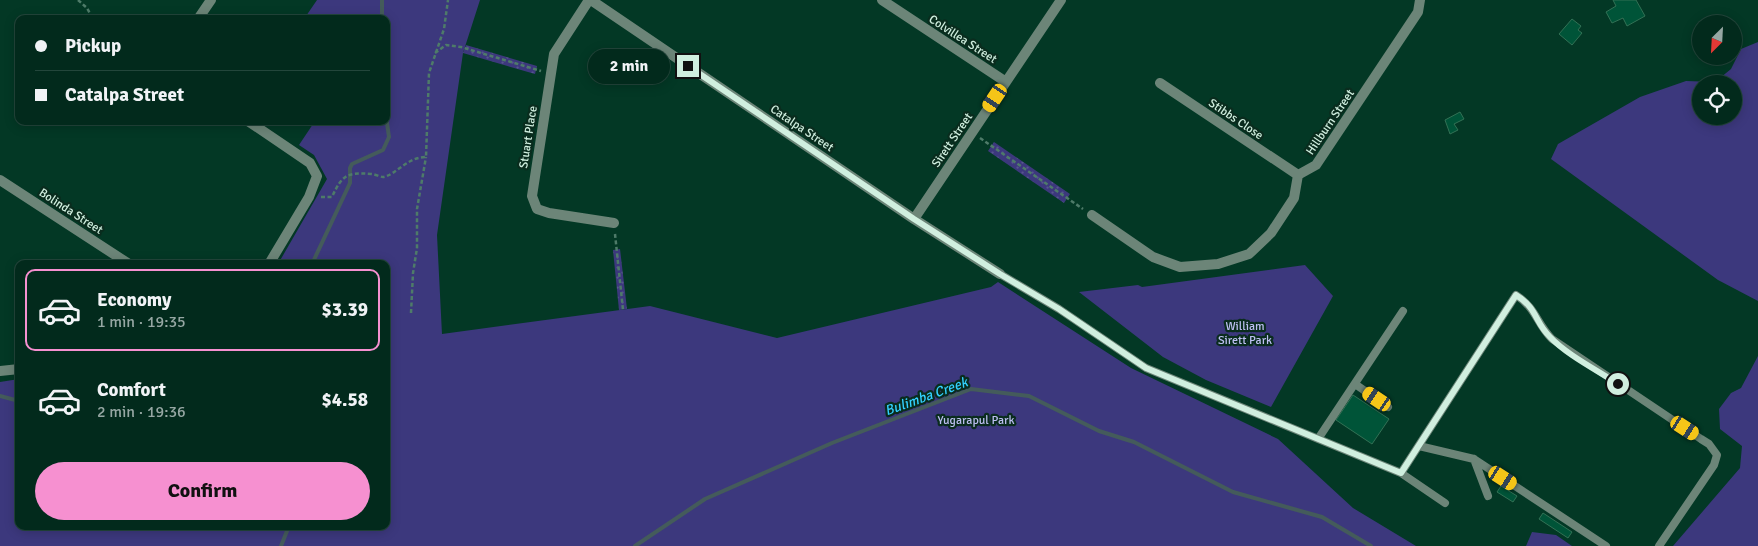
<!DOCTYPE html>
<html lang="en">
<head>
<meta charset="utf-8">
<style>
	:root { --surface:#022a1c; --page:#103629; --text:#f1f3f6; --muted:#96a7a3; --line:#23463b; --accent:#f690d0 }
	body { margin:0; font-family:Signika,sans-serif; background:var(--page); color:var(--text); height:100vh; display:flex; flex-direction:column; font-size:19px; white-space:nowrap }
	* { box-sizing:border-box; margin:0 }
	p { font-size:16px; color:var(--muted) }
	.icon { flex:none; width:28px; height:28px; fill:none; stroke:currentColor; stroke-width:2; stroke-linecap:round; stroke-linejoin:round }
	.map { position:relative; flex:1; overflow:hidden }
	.details { position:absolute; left:15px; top:260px; width:375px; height:270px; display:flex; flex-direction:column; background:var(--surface); border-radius:10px; box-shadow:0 2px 12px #0003,0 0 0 1px var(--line) }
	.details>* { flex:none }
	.hud { position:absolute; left:15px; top:15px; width:375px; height:110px; border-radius:10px; box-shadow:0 2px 12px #0003,0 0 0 1px var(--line); display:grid; align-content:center; height:110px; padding:0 20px; background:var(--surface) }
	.needle { width:32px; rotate:204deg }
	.buttons { position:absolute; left:1692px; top:15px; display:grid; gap:10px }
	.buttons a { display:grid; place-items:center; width:50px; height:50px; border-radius:50%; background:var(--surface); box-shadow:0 2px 12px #0003,0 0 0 1px var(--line); font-size:25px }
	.end { position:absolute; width:22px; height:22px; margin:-11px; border:6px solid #d0efdf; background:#111; box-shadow:0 0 0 2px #111 }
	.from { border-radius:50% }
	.bubble { position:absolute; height:35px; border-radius:18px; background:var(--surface); box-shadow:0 2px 12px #0003,0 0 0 1px var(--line); font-size:16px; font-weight:800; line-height:35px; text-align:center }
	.car { position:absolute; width:15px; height:30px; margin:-15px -8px; border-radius:6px; box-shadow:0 0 4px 1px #0007; background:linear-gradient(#f5c518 24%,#345 0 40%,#f5c518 0 76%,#345 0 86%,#f5c518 0) }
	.hud b { display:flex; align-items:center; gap:18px; height:48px; font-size:19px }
	.hud b+b { border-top:1px solid var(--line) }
	.hud i { width:12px; height:12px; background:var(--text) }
	ul { padding:9px 0 0; list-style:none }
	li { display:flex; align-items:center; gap:15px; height:82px; margin:0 10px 8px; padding:0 10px; border:2px solid transparent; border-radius:10px }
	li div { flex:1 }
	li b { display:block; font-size:19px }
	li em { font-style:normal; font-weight:800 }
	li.current { border-color:var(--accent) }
	li>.icon { width:45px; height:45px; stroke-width:1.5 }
	.cta { display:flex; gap:10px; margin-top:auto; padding:10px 20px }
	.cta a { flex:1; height:58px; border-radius:30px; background:var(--accent); color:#111; font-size:20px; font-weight:800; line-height:58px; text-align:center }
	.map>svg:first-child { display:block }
</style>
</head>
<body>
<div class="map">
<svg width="1758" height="546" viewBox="0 0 1758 546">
	<defs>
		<pattern id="grass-dots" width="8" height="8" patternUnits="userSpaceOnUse" patternTransform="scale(1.25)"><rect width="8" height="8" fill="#3c387d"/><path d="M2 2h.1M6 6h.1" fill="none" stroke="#57558f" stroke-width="1.8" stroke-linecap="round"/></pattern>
	</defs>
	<rect width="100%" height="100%" fill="#033825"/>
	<path fill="url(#grass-dots)" d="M466 45 537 66 535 74 463 53Z
		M994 142 1070 194 1064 203 988 151Z
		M620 249 627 309 619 310 613 250Z"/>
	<path fill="#3c387d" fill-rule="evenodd" d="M317 0H480L463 53 437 235 442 334 650 306 777 338 991 287 998 282 1131 368 1278 439 1353 508 1416 546H0V382L19 379V526H386V264H278L327 179 314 155 299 145 315 121H386V19H304Z
		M1758 42V301L1718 280 1551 159 1558 144 1640 97 1686 81 1715 82 1731 69 1741 49ZM1701 84H1734V116H1701Z
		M1305 265 1333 296 1271 407 1206 380 1163 357 1079 292 1138 285 1142 287Z
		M1758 356V546H1673L1740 468 1742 446 1720 429 1719 409 1731 393 1741 388Z
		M1532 532 1556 535 1572 546H1526Z"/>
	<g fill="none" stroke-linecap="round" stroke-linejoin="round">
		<path stroke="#445b5b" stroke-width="4" d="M382 19V0
			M386 44 389 59 386 72
			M312 264 350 183V168L352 164 383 150 389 137 386 116
			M0 396 19 401
			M281 546 289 526
			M635 546 705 499 832 443 971 389 1029 396 1099 431 1134 442 1233 492 1322 517 1371 546"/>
	</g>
	<path fill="#005438" stroke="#327155" d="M1613 0H1636L1645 16 1627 26 1623 18 1612 23 1606 12 1616 6Z
		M1572 19 1581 26 1578 30 1582 33 1572 45 1559 34Z
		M1460 112 1464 119 1454 124 1458 130 1450 134 1445 120Z
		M1353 395 1389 419 1372 444 1336 420Z
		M1501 486 1517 496 1513 502 1497 492Z
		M1543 513 1572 532 1568 538 1539 519Z"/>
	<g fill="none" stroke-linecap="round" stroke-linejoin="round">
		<path stroke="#4e7b69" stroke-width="2.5" stroke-dasharray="4 2.5" stroke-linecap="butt" d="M78 0 87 8 93 19
			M435 53 446 45 461 47 541 71
			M980 138 1083 209
			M321 197H332C342 175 347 172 371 174 375 174 380 177 383 177 396 175 407 157 426 157L429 73 444 29 448 0
			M615 234 623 310
			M411 313 413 273 417 248V209L426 157"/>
		<path stroke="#6c8578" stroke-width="8" d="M1000 274 1059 309 1146 368 1401 473 1445 503
			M1355 384 1388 407
			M1318 439 1403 311
			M1419 446 1474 459 1606 546
			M1474 459 1488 496
			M1401 473 1516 295C1537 309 1536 323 1552 339L1701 439 1709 444 1717 455 1714 465 1659 546"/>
		<path stroke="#6c8578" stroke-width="10" d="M589 0 554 54 532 196 537 209 549 213 614 223
			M591 0 914 219 1000 274
			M882 0 1006 82
			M198 19 211 0
			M1160 83 1298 175
			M248 121 310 163 317 176 309 197 269 264
			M0 180 129 264
			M1092 215 1153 257 1180 267 1218 264 1249 254 1271 233 1294 198 1298 175 1316 165 1418 12 1420 0
			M914 219 1061 0
			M0 371 19 369"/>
	</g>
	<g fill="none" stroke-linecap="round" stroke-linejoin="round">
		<path stroke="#d0efdf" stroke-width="6" d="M688 66 914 219 1000 274 1059 309 1146 368 1401 473 1516 295C1538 309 1534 321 1550 337 1567 355 1597 370 1618 384"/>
	</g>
	<g text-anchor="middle" stroke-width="4.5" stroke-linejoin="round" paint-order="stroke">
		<g font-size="12" fill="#d0efdf" stroke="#0a2c1e">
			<text transform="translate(963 39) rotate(33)" y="4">Colvillea Street</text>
			<text transform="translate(1236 119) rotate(34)" y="4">Stibbs Close</text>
			<text transform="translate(1330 122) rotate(-56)" y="4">Hillburn Street</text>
			<text transform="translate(802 128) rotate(34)" y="4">Catalpa Street</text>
			<text transform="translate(528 137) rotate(-81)" y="4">Stuart Place</text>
			<text transform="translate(952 140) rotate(-56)" y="4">Sirett Street</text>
			<text transform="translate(71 211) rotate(33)" y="4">Bolinda Street</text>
		</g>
		<g font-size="12" fill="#bec0f2" stroke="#0a2c1e">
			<text x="1245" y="330">William<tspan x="1245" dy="14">Sirett Park</tspan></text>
			<text x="976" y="424">Yugarapul Park</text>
		</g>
		<g font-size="14" font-style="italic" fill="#33d1ff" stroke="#0a2c1e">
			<text transform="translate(926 396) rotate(-20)" y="5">Bulimba Creek</text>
		</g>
	</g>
</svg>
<div class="buttons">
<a><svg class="needle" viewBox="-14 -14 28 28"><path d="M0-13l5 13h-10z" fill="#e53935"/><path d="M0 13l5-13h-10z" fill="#96a7a3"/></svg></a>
<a><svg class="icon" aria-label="locate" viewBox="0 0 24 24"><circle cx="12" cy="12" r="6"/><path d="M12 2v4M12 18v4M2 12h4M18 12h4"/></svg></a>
</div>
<i class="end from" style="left:1618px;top:384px"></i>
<i class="end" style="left:688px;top:66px"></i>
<div class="bubble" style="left:588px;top:49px;width:82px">2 min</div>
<i class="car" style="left:995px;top:98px;rotate:214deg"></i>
<i class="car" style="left:1377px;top:399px;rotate:304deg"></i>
<i class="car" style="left:1685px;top:428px;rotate:123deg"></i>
<i class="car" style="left:1503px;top:478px;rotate:123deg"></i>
<div class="hud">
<b><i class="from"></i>Pickup</b>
<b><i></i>Catalpa Street</b>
</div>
<section class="details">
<ul>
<li class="current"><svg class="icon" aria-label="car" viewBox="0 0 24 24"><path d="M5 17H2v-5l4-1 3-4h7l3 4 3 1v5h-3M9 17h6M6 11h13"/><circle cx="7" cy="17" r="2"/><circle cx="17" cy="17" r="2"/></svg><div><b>Economy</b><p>1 min · 19:35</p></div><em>$3.39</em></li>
<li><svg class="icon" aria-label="car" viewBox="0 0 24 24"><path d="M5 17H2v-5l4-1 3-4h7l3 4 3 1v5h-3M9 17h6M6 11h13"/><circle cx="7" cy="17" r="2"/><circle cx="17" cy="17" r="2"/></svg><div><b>Comfort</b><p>2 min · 19:36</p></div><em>$4.58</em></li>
</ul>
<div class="cta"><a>Confirm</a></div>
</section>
</div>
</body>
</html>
